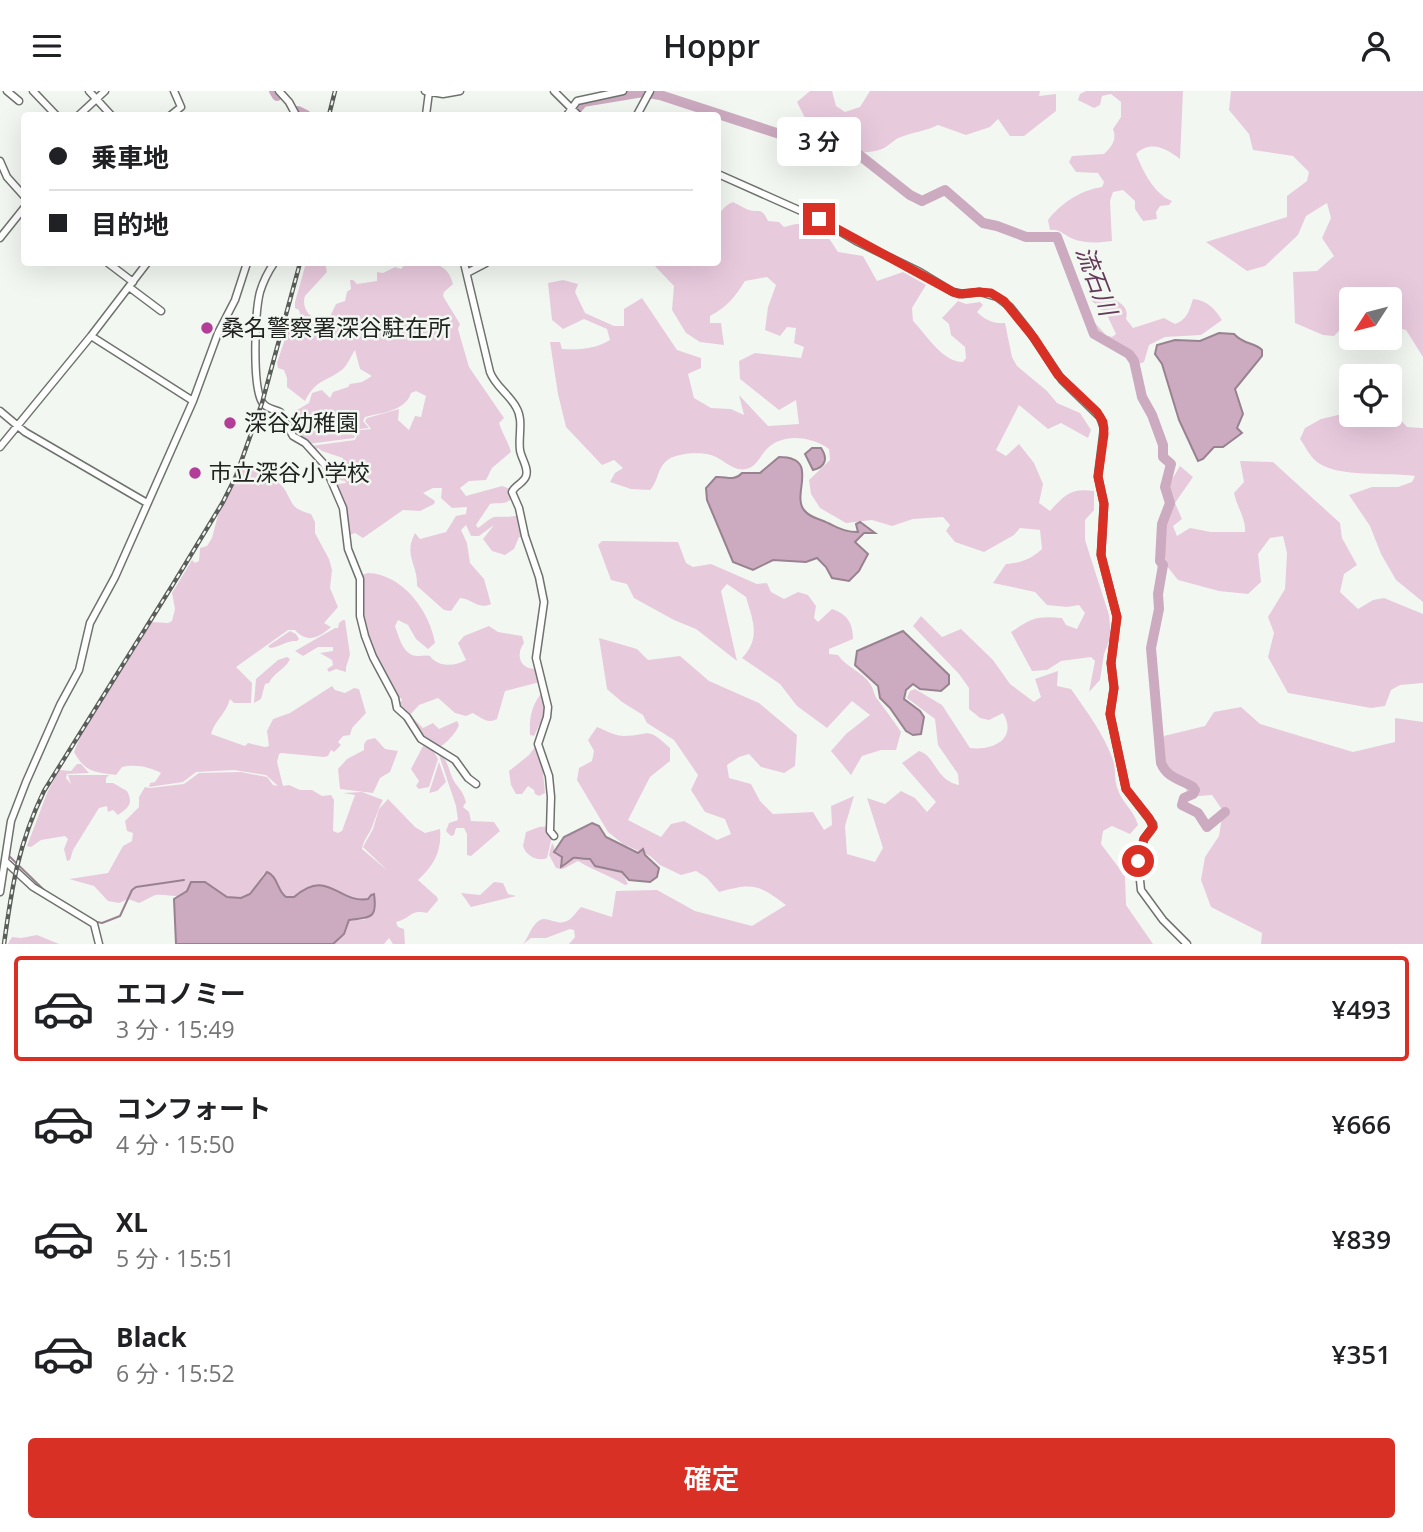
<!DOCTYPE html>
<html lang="ja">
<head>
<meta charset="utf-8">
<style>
	:root { --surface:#fff; --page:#f2f2f2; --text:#202124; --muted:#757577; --line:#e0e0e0; --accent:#d93025 }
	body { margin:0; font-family:"Open Sans","Noto Sans JP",sans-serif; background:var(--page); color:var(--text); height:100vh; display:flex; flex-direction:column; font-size:26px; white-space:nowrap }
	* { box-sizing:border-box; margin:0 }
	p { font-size:23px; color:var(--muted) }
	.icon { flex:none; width:38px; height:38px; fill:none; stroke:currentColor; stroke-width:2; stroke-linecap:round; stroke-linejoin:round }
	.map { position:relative; height:853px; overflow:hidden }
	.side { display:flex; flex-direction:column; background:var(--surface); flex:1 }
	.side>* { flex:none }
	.guide { position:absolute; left:21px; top:21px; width:700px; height:154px; border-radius:7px; box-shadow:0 7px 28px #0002; display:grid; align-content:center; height:154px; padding:0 28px; background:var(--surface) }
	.needle { width:46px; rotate:234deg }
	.buttons { position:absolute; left:1339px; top:196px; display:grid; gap:14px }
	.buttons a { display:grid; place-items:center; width:63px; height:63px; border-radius:7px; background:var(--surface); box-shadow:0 7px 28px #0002; font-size:35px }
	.end { position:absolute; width:32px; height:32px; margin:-16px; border:9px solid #d93025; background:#fff; box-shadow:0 0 0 4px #fff }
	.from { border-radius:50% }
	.bubble { position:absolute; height:49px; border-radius:7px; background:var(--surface); box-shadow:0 7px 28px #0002; font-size:23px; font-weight:600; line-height:49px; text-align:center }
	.guide b { display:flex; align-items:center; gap:24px; height:66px; font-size:26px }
	.guide b+b { border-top:2px solid var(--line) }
	.guide i { width:18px; height:18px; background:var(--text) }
	ul { padding:12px 0 0; list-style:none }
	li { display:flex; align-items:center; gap:21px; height:105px; margin:0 14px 10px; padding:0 14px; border:4px solid transparent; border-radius:7px }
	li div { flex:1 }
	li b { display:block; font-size:26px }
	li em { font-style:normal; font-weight:600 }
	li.current { border-color:var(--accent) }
	li>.icon { width:63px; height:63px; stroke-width:1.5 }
	.button { display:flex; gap:14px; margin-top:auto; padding:14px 28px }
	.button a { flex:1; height:80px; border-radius:7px; background:var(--accent); color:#fff; font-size:28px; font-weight:600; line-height:80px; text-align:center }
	header { display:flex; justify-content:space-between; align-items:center; height:91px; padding:0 28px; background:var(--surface); font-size:32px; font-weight:600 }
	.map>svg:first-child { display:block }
</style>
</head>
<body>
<header><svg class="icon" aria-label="menu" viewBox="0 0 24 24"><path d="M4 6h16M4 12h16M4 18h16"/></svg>Hoppr<svg class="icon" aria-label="person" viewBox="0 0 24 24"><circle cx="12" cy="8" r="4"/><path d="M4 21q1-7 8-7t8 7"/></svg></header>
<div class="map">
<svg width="1423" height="853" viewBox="0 0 1423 853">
	<rect width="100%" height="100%" fill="#f2f8f1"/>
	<path fill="#e8cadd" d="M810 0H832L836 15 845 21 860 16 870 0H1040L1039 5 1056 3V20L1024 45H1010L998 28 990 36 966 44 938 34C926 40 914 41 901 46 894 48 889 55 882 58 863 66 823 59 807 47L810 37 797 11Z
		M1086 0H1183L1180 68C1166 57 1150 49 1136 63 1143 80 1154 103 1172 110L1169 114 1160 115 1156 121 1157 128 1143 130 1135 118V110L1123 99 1113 101 1110 110 1112 150C1099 152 1084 153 1071 147 1062 143 1060 138 1050 139L1048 129C1061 112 1081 99 1102 96L1104 91 1098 82 1076 81 1069 71 1072 65 1104 63C1112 55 1117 49 1113 38L1121 26V11L1111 3 1102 5 1100 14 1094 17 1078 9 1080 3Z
		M1231 0H1423V266L1406 239 1390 235V208H1351V227L1334 245 1323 244 1295 232 1293 181 1317 180 1334 165 1322 147 1331 127 1327 112 1306 125 1298 144 1265 175 1247 180 1206 151 1287 126V105L1307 90 1309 81 1293 65 1253 59 1249 43 1229 19Z
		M733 111C738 113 745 118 749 119 761 122 761 116 768 130L779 131 784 136C815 127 822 136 838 161L863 165 877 190 903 181 926 194 912 217 913 230C927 244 942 271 963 271L966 267 965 256 951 244 949 233 942 227 958 210 966 213 980 211 983 214 977 221C985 229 994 233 1005 232L1012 266 1017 275 1047 300 1057 312 1080 322 1091 339 1088 347 1061 332 1048 338 1019 314 996 359 1006 365 1019 353 1034 372 1043 393 1039 412 1050 420C1065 404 1070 397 1094 400V419L1085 429V449L1109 524 1111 545 1104 563 1100 589 1089 601 1095 570 1091 566 1061 570 1047 579 1032 580 1011 541C1032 527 1036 525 1062 527L1066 534 1077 538 1085 522 1079 514 1067 516 1047 514 1035 501 993 492 1006 473C1021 472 1031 468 1042 458L1040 439 1020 437 1014 444 984 461 955 451 946 440 950 434 943 426 913 428 892 435 872 429 846 432 820 417 811 403 809 389 830 369 829 358C811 345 781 341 765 360 759 367 756 376 746 378 732 381 723 367 711 364 700 361 679 362 669 368 656 377 660 388 650 399L631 398 610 391 615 382 623 377 614 369 602 374 566 336 558 303 550 251H560L562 258C580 259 595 258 610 249L607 238 584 228 563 238 552 229 548 192 563 189 578 193 575 201 585 222 614 235H624V218L642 207 677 259 701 267V277L688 283 694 307 711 317 731 318 744 324 739 304 768 335 799 333 796 309 779 319 740 288 739 270 755 262 801 267 804 256 794 252 796 237 787 236 780 245 765 239 768 216 776 194 767 186 745 190C735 206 727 216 710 225V232H721L724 254 700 251 686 242 672 219 674 195 652 172H718C718 149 710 120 733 111Z
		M306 172H325L327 181 305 205C301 217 310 227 321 231L329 228 336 213 345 210 347 201 351 198 350 189H353L357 193 377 190V181L383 182 395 176 401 178 406 172C426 172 447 168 453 193L444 201 443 205 460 233 458 238 469 276 504 327 499 332C502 342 508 350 511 361L492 377 486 389 469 390 460 397 466 405 502 395 511 398 513 406C506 415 499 411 490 413L476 434 478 437C483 434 488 428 494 426 502 425 510 427 519 424L523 446H519L514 458 505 464 492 460 483 448 494 434 479 445H471L466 434 461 439 467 452 470 472 484 488 491 513C479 519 472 508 460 507L451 520 444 519 417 495C418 473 403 465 415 442L420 448 446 441 456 425 466 423 467 416 452 417 441 407 442 397H433L423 402 435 410 434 413 420 420 403 419 363 447 355 442 350 444 335 397 337 393 346 392 345 390 335 388 331 374 338 376 343 374V367L322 360 318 357 314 360 311 355 355 349 357 345 352 342V340L371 338 365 330 367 327 399 318 398 329 409 339 415 325 421 326 426 305 416 300 411 302C406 320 380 322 365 326L363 330 369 337 351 339 349 342 355 345 354 347 308 353 293 344 297 319 309 312 312 302 322 299 330 307 333 301 348 296 350 293 362 291 372 285 360 278 355 259C351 265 348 273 343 278 325 292 317 287 305 310L287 296V287L284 279 278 277 277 272 288 239 301 227 299 219 295 217V211Z
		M1099 204C1111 207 1131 212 1126 228L1133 237 1164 227 1175 233C1187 229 1189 220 1193 208 1207 209 1215 218 1222 229L1201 244 1165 246 1149 254 1144 271 1139 273 1094 243 1093 230 1106 244 1112 246 1116 243 1107 224 1091 209 1092 206Z
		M1390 317 1407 336 1423 337V511L1396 489 1381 463 1370 435 1349 404 1372 396H1398L1412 391 1415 385C1388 381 1338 387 1317 371 1310 366 1305 355 1300 348L1305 337 1321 328 1351 321V324H1390Z
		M1240 370 1273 371 1340 432 1342 447 1357 474 1344 483 1340 501 1358 518 1373 509 1384 507 1423 523V592L1400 594 1391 599 1385 615 1371 617 1288 602 1268 566 1274 542 1268 526 1285 498 1287 462 1283 445 1270 447 1258 463 1261 491 1248 503 1219 500 1178 489 1166 474 1161 432 1168 416 1165 400 1180 375 1193 386 1175 412 1182 428 1173 435 1177 445 1190 437 1211 441H1245C1246 428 1237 416 1234 402L1244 391Z
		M243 375C251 375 279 390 283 396 294 412 289 417 311 423L315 431V442L329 468 332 479 330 497 338 516 324 532 331 536C318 548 307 552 295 539H288L236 576 252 592 251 612H234L230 608C226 623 215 629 211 643L245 655 248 652 265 656 269 655 267 640 273 628 290 622 332 595 335 599 345 602 354 597 359 598 366 622 352 637 350 644 343 645 338 651 341 654 334 661 331 659 328 665 324 666 281 662 279 663 277 671 283 695 289 694 300 699H312L322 705 331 704 334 709 333 740 338 742 342 740 355 704 343 702 362 701 383 709C378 718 376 726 372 736 369 744 363 749 362 758L388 780 363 756 373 738 379 718 388 708 415 736 425 742 440 738C442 760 434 774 418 789L437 806 438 809 427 822C410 818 412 827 396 831L398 836 404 838 405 853H393L389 847 384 853H333L344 843 349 829H364L372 823 368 808C339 813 326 776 294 806H286L281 801 275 787 264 782C260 788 256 796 251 802 234 820 210 791 192 791 185 813 171 802 156 804 151 805 145 810 139 812L128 808 119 812 108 810 94 795 69 788 108 782 123 755 132 750 133 742 127 740 125 730 139 716V706L145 696 150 697 184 693 199 682 241 681 267 686 273 694 278 695 266 684 234 679 196 681 183 691 149 696 150 692 155 691 161 682C149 676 136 673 122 676L116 684C94 681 85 681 74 661L81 644 152 531 168 532 172 530 175 518 172 502 192 469 195 472 199 470 200 457 207 455 212 447 218 424Z
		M602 450 678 451 686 472 693 476 711 473 757 493 767 492 771 501 784 508 798 501 808 504 816 515 814 527 818 531 832 518C847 523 853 532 853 548L829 558V563L838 564C847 577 862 580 871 594 874 599 874 605 878 609 886 620 894 630 901 641L896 659H881L862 665 851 684 831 660 846 643 870 624 852 610 827 637 797 615 780 593 742 567C761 547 753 530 746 506L727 493 721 500 737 570 696 538 674 529 634 507 627 493 611 489 598 454Z
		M368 482C403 483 430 521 435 552L428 558 416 548 408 534 398 529 395 535C399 546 403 565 418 565 422 565 426 564 430 565 438 576 454 576 466 569L458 552 464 545 489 535 498 541 522 545 524 552C514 565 522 581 539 577L540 591 505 600 497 628C488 633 481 627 473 622L466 625 455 622 438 607 419 614 410 624 423 637 433 632 439 638 457 630 459 634C455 644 446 652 437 658L431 655 400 619 397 612 402 610 401 607 397 608 373 565 361 525V484Z
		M921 525 942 546 961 538 993 569 1010 593 1034 611 1041 606 1035 588 1058 580 1057 595 1071 598C1087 621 1104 643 1113 669 1116 678 1114 687 1117 696 1121 711 1134 719 1138 734L1130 743 1112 735 1103 740 1101 753 1125 785 1126 814 1153 853H569L575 846 574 839 570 838 546 847H531L523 853C529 846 531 834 540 829 548 825 557 836 569 829 573 826 577 820 581 816L612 826 616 800 657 799 695 820 752 835 786 814C758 793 753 792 719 801L707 787 696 780 681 784 660 774 650 765 623 753 608 741 577 689 579 677 592 670 594 660 588 649 597 636C605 639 615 645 624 645 651 645 645 634 670 657V670L650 686 628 729 661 746 671 733 684 730 717 749 731 743 725 728 705 721 691 699 698 684 674 649 647 632 643 624 622 611 607 598 599 547 637 558 648 569 680 565 709 590 759 612 797 644 795 675 784 682 761 676 749 663 739 666 727 674 729 687 751 693 760 710 773 723 813 721 824 739 832 734 831 715 854 705 845 735 847 763 875 771 883 757 867 707 885 713 901 700 915 707 927 721 936 711 902 672 919 660C936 665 935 689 959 694L958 683 938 654 935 628 907 607 910 600 915 598 942 614 970 657C993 660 1018 648 1003 622L989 629 980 627 969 618V597L959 583 913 535Z
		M343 529H345L350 564 346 576V581L336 578 329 581 327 578 333 574 332 569 320 562 333 560V556H318L303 565 295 560 335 537H338L339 532Z
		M290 540 296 543 299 548 297 550C287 549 280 556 270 557L268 555Z
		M287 566 290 568C285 579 274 581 269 592L265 593 261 608 254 612 256 588 278 569Z
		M544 599 545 622 534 645 530 644C529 625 532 613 544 599Z
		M1241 616 1260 633 1353 661 1395 651V627L1423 631V853H1261L1262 842 1211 816 1201 789 1205 766 1219 745 1223 720 1212 704 1187 706 1186 690 1167 683 1161 658 1164 645 1205 635 1214 621Z
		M375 647 385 658 398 660 390 681 380 687 373 702 340 698 338 678 347 668 364 659V653L367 649Z
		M423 655 433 659 438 668 429 696 419 698 416 695 419 690 411 678Z
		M535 656 541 659 545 702 539 705 535 703 534 699 528 695 522 703H516L511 694 509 680 529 664Z
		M438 661C447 667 448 676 452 686 456 696 462 697 466 711L463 716 469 721 471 730 494 731 500 740 471 765 467 764V743L464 737H456L454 744 451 745 446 740 449 732 458 729 456 715Z
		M439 671 446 691 437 700 429 702Z
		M77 673H81L89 682 67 683 66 687 71 693 68 684H109L106 687V692H113L127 700C134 713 128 717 118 724L113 719 108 721 107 715 99 717 73 759 70 769 67 770 64 758 68 748 65 745 41 749 31 756 27 755 47 702 59 679 71 680Z
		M552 735 553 741 547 767C538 771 526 765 523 755L526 741 539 736Z
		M552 752 554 755 555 763 562 766 560 773 564 775 573 766 589 767 597 776 622 781 628 793 625 794C609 784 594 780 578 770L563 778 556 777 549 764Z
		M494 791 503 792 508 803 516 805 471 816 461 802 480 804Z
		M37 844 59 853H8L12 846 21 847Z"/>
	<path fill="#ccaac0" stroke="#998290" stroke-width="2" d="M1219 242 1234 243C1244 254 1254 251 1262 259V265L1235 298 1243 323 1237 337 1242 342 1223 356H1214L1203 368 1198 370 1179 329 1162 273 1155 263 1157 254 1175 249 1200 250Z
		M812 357H821C828 367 826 376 813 379L805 363Z
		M779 366C821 366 791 403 804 419 811 428 819 427 828 432 839 437 845 441 858 441L856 433 860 431 875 442H864L855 451 868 463 859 480 849 490 832 487 826 476 817 467 806 471 773 469 753 479 733 471 707 409 706 397 716 386C726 385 734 391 742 382H760Z
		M903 540 949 584V593L941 600 920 598 913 593 906 599 904 608 920 620 924 626 921 643 913 644 906 640 890 617 880 607 878 595 855 574 857 560Z
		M592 732 599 735 606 746 638 762 643 758 645 764 659 777 657 786 650 791 629 789 622 781 595 775 590 768C567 767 580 763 561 776L562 766 554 761 564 746Z
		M267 781C278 785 277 800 286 806H294C328 776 338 813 368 808L371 804 374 803C378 830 368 826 349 829L344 843 333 853H176L174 808 187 800 191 791H205L227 806 241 807 250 803Z"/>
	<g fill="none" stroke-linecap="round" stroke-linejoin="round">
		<path stroke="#998290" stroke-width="2" d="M8 764 44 799
			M97 831 102 832 120 825 132 799 136 796 184 789"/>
		<path stroke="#ccaac0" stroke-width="10" d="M274 0 277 5
			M298 20 306 24
			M572 24 583 11 643 1 660 4 835 61 858 63 910 104 922 110 945 99 983 132 997 135 1026 146H1057L1094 243 1129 263 1134 270 1142 306 1152 324 1163 354V366L1171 373 1165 396 1170 412 1162 433 1160 470 1163 474 1158 503 1159 518 1151 557 1161 672C1167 687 1180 688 1193 696L1195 699 1193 703 1184 707 1182 714 1198 722 1207 736 1225 721"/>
		<defs>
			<path id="street" d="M7 0 19 10
				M33 0 56 24
				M89 0 111 24
				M279 0 289 11 296 24
				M425 0 443 3 460 0
				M554 0 578 24
				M79 24 105 0
				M171 24 181 16 174 0
				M426 24 429 1
				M567 24 577 10 623 0
				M637 24 650 0
				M0 70 7 86 24 105
				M718 83 819 128 856 150 920 181 953 201 963 203 980 201 997 206 1010 216 1029 240 1062 289 1100 326 1104 337 1098 385 1104 413 1101 464 1117 526 1111 572 1114 597 1110 623 1126 698 1153 733V736L1144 748 1138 770 1141 799 1163 829 1187 853
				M0 147 24 117
				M108 172 133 191
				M274 172C268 181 263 191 260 201 255 221 252 294 262 311 266 318 274 318 280 321L293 345 305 352 324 373 343 417 348 458 360 488V525L365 545 373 566 395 607 397 617 407 626 421 648 455 669 468 687 476 693
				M464 172 490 281C495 295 509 303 516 316 524 329 518 345 520 359 521 367 529 377 526 385 524 392 515 394 512 401L519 417 525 445 539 486 544 511 536 567 548 616 547 626 538 653 549 685 551 706 550 740 554 745
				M467 182 486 172
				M129 196 161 220
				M91 245 193 310
				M0 320 25 341 147 412
				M0 356 91 245 147 172
				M6 771 33 796 94 833 99 853
				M0 801 11 730 26 691 60 614 79 579 90 532 115 486 193 310 218 242 235 209 247 172"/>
		</defs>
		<use href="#street" stroke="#6e736d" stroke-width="9"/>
		<use href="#street" stroke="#fff" stroke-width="6"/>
		<defs>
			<path id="rail" d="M329 24 335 0
				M4 853C12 795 18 754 44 700L172 495 223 411 236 385 262 312 300 172"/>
		</defs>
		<use href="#rail" stroke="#5a5d5a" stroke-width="4.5"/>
		<use href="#rail" stroke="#f2f8f1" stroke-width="2" stroke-dasharray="5" stroke-linecap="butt"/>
	</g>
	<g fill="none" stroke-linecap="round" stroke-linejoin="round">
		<path stroke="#d93025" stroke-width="9" d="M819 128 953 201 959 203 979 201 991 202 1004 210 1034 247 1058 284 1097 321 1103 331 1104 343 1098 386 1104 413 1101 464 1117 526 1111 572 1114 597 1110 623 1126 698 1149 727 1153 736 1144 748 1138 770"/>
	</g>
	<g fill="#b33e97" stroke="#f2f8f1" stroke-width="2.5">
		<circle cx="207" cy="237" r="7"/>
		<circle cx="230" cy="332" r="7"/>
		<circle cx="195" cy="382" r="7"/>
	</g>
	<g text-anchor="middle" stroke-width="5" stroke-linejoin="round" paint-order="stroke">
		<g font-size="23" fill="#212321" stroke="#f2f8f1" text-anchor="start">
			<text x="221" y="245">桑名警察署深谷駐在所</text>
			<text x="244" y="340">深谷幼稚園</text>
			<text x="209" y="390">市立深谷小学校</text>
		</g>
		<g font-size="24" font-style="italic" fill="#663959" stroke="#f2f8f1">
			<text transform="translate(1096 190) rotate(69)" y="8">流石川</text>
		</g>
	</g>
</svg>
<div class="buttons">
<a><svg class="needle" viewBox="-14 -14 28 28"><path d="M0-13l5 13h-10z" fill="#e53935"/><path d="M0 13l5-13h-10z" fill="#757577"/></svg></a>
<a><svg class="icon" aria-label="locate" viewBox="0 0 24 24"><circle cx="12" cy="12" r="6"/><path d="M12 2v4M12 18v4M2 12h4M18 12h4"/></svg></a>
</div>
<i class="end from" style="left:1138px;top:770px"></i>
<i class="end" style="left:819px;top:128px"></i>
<div class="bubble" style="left:777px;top:26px;width:84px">3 分</div>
<div class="guide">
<b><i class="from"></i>乗車地</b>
<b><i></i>目的地</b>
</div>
</div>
<section class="side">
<ul>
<li class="current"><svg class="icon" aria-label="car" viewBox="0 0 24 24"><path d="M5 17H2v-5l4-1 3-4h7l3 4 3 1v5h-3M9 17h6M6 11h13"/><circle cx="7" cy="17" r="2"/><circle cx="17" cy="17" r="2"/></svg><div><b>エコノミー</b><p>3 分 · 15:49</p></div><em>¥493</em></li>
<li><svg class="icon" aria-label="car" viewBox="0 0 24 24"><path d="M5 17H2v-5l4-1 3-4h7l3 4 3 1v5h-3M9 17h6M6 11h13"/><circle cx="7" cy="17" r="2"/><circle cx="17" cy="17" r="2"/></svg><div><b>コンフォート</b><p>4 分 · 15:50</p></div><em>¥666</em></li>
<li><svg class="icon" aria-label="car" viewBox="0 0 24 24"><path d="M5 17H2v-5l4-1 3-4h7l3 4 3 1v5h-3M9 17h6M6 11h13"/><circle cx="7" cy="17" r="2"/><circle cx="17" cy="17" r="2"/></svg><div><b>XL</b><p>5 分 · 15:51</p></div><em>¥839</em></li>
<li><svg class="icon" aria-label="car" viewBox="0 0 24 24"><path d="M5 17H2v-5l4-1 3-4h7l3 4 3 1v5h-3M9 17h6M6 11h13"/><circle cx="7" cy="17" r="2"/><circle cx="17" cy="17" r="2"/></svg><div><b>Black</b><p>6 分 · 15:52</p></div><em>¥351</em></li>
</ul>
<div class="button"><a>確定</a></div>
</section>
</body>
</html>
